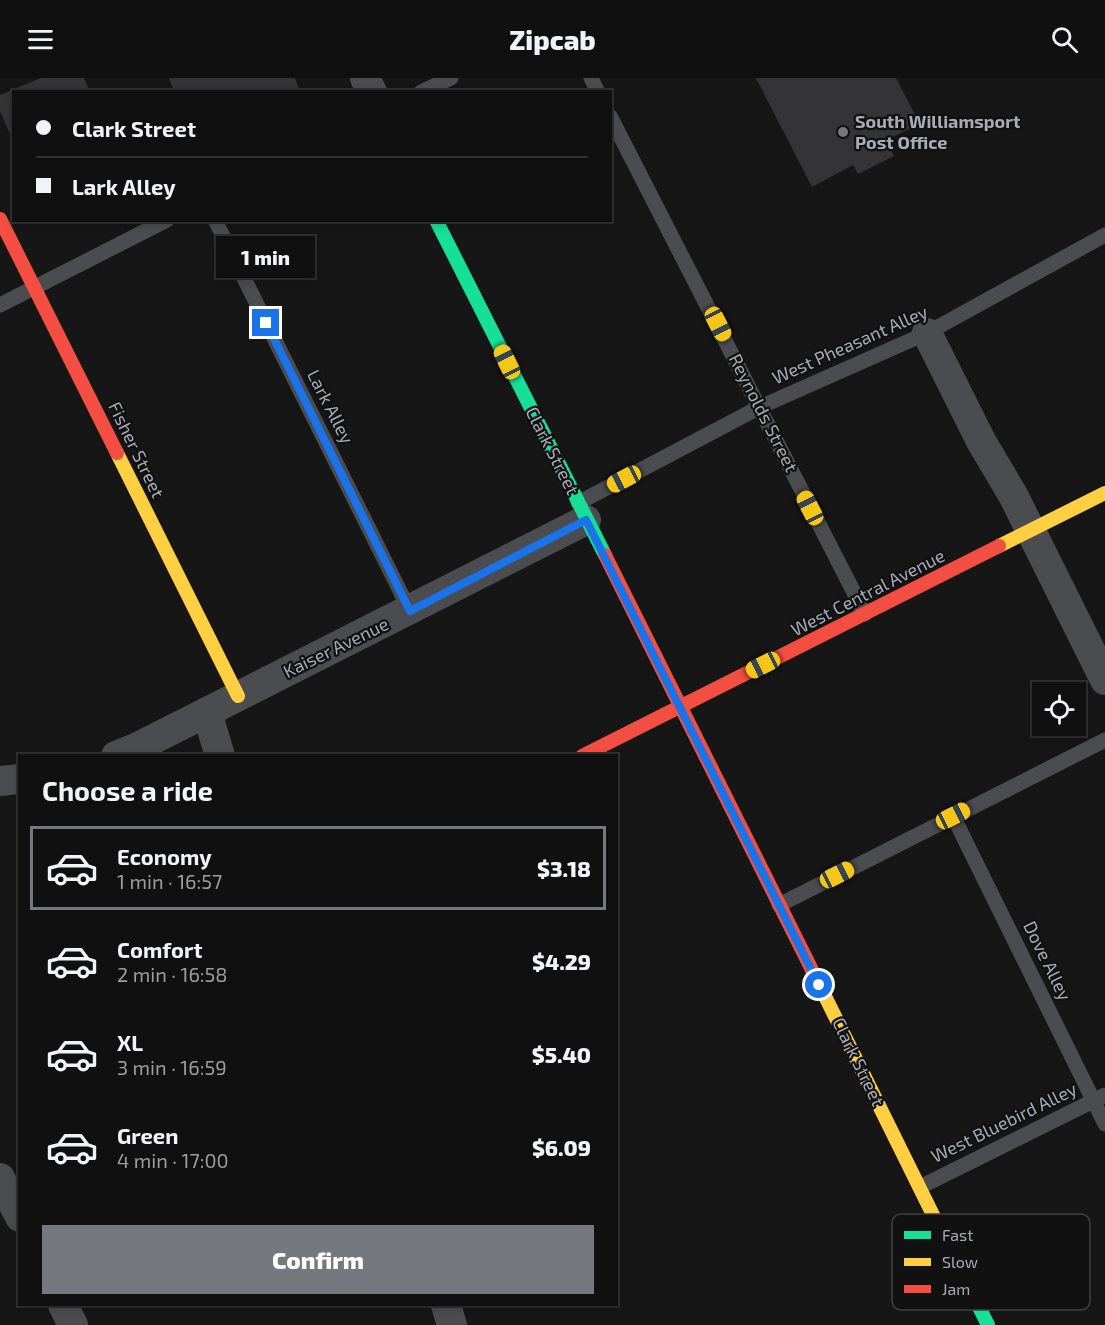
<!DOCTYPE html>
<html lang="en">
<head>
<meta charset="utf-8">
<style>
	:root { --surface:#101010; --page:#1e1e1e; --text:#f1f3f6; --muted:#9c9d9f; --line:#303030; --accent:#75787f }
	body { margin:0; font-family:"Exo 2",sans-serif; background:var(--page); color:var(--text); height:100vh; display:flex; flex-direction:column; font-size:22px; white-space:nowrap }
	* { box-sizing:border-box; margin:0 }
	p { font-size:20px; color:var(--muted) }
	.icon { flex:none; width:33px; height:33px; fill:none; stroke:currentColor; stroke-width:2; stroke-linecap:round; stroke-linejoin:round }
	.map { position:relative; flex:1; overflow:hidden }
	.sheet { position:absolute; left:18px; top:676px; width:600px; height:552px; display:flex; flex-direction:column; background:var(--surface); border-radius:0px; box-shadow:0 3px 9px #0003,0 0 0 2px var(--line) }
	.sheet>* { flex:none }
	.top-card { position:absolute; left:12px; top:12px; width:600px; height:132px; border-radius:0px; box-shadow:0 3px 9px #0003,0 0 0 2px var(--line); display:grid; align-content:center; height:132px; padding:0 24px; background:var(--surface) }
	.buttons { position:absolute; left:1032px; top:604px; display:grid; gap:12px }
	.buttons a { display:grid; place-items:center; width:54px; height:54px; border-radius:0px; background:var(--surface); box-shadow:0 3px 9px #0003,0 0 0 2px var(--line); font-size:30px }
	.end { position:absolute; width:27px; height:27px; margin:-14px; border:8px solid #1a73e8; background:#fff; box-shadow:0 0 0 3px #fff }
	.from { border-radius:50% }
	.bubble { position:absolute; height:42px; border-radius:0px; background:var(--surface); box-shadow:0 3px 9px #0003,0 0 0 2px var(--line); font-size:20px; font-weight:800; line-height:42px; text-align:center }
	.car { position:absolute; width:18px; height:36px; margin:-18px -9px; border-radius:8px; box-shadow:0 0 4px 2px #0007; background:linear-gradient(#f5c518 24%,#345 0 40%,#f5c518 0 76%,#345 0 86%,#f5c518 0) }
	.top-card b { display:flex; align-items:center; gap:21px; height:57px; font-size:22px }
	.top-card b+b { border-top:2px solid var(--line) }
	.top-card i { width:15px; height:15px; background:var(--text) }
	ul { padding:0; list-style:none }
	li { display:flex; align-items:center; gap:18px; height:84px; margin:0 12px 9px; padding:0 12px; border:3px solid transparent; border-radius:0px }
	li div { flex:1 }
	li b { display:block; font-size:22px }
	li em { font-style:normal; font-weight:800 }
	li.selected { border-color:var(--accent) }
	li>.icon { width:54px; height:54px; stroke-width:1.5 }
	h2 { padding:0 24px; font-size:27px; line-height:72px }
	.button { display:flex; gap:12px; margin-top:auto; padding:12px 24px }
	.button a { flex:1; height:69px; border-radius:0px; background:var(--accent); color:#fff; font-size:24px; font-weight:800; line-height:69px; text-align:center }
	header { display:flex; justify-content:space-between; align-items:center; height:78px; padding:0 24px; background:var(--surface); font-size:27px; font-weight:800 }
	.map>svg:first-child { display:block }
</style>
</head>
<body>
<header><svg class="icon" aria-label="menu" viewBox="0 0 24 24"><path d="M4 6h16M4 12h16M4 18h16"/></svg>Zipcab<svg class="icon" aria-label="search" viewBox="0 0 24 24"><circle cx="10" cy="10" r="6"/><path d="M15 15l6 6"/></svg></header>
<div class="map">
<svg width="1105" height="1247" viewBox="0 0 1105 1247">
	<rect width="100%" height="100%" fill="#161616"/>
	<path fill="#343436" d="M41 0H84L90 14H14V65L0 33V17Z
		M169 0H295L300 14H174Z
		M756 0H896L920 46 886 62 894 78 858 96 853 87 812 109Z"/>
	<g fill="none" stroke-linecap="round" stroke-linejoin="round">
		<path stroke="#4b4c4f" stroke-width="15" d="M591 0 598 14
			M421 14 451 0
			M610 38 865 536
			M215 142 410 533
			M0 227 167 142
			M578 425 760 329 927 255 1105 157
			M953 738 1105 1046
			M779 827 1105 662
			M920 1109 1105 1017"/>
		<path stroke="#4b4c4f" stroke-width="30" d="M365 0 372 14
			M927 255 981 363 1013 417 1105 602
			M207 634 220 678
			M116 678 136 670 586 442
			M0 703 20 701
			M0 1100 20 1139
			M63 1227 73 1247
			M446 1227 452 1247"/>
		<path stroke="#16e098" stroke-width="14" d="M436 142 605 477
			M937 1145 988 1247"/>
		<path stroke="#ffcf43" stroke-width="14" d="M117 375 238 618
			M999 468 1105 415
			M818 904 937 1145"/>
		<path stroke="#f24e42" stroke-width="14" d="M0 141 117 375
			M605 477 818 904
			M582 678 999 468"/>
	</g>
	<g fill="none" stroke-linecap="round" stroke-linejoin="round">
		<path stroke="#1a73e8" stroke-width="8" d="M266 245 410 533 586 442 819 907"/>
	</g>
	<circle fill="#75787f" stroke="#111112" stroke-width="2" cx="843" cy="54" r="6"/>
	<g text-anchor="middle" stroke-width="4.5" stroke-linejoin="round" paint-order="stroke">
		<g font-size="18" font-weight="bold" fill="#a8acb7" stroke="#111112" text-anchor="start">
			<text x="855" y="50">South Williamsport<tspan x="855" dy="21">Post Office</tspan></text>
		</g>
		<g font-size="18" fill="#a8acb7" stroke="#111112">
			<text transform="translate(850 267) rotate(-24)" y="6">West Pheasant Alley</text>
			<text transform="translate(330 329) rotate(63)" y="6">Lark Alley</text>
			<text transform="translate(763 335) rotate(63)" y="6">Reynolds Street</text>
			<text transform="translate(136 372) rotate(64)" y="6">Fisher Street</text>
			<text transform="translate(552 373) rotate(63)" y="6">Clark Street</text>
			<text transform="translate(868 515) rotate(-27)" y="6">West Central Avenue</text>
			<text transform="translate(336 570) rotate(-26)" y="6">Kaiser Avenue</text>
			<text transform="translate(1047 883) rotate(64)" y="6">Dove Alley</text>
			<text transform="translate(858 984) rotate(64)" y="6">Clark Street</text>
			<text transform="translate(1004 1045) rotate(-26)" y="6">West Bluebird Alley</text>
		</g>
	</g>
	<rect x="892" y="1136" width="198" height="96" rx="9" fill="#111112" stroke="#3e4044" stroke-width="1.5"/>
	<rect x="904" y="1153" width="27" height="8" fill="#16e098"/>
	<rect x="904" y="1180" width="27" height="8" fill="#ffcf43"/>
	<rect x="904" y="1207" width="27" height="8" fill="#f24e42"/>
	<g font-size="16" fill="#a8acb7">
		<text x="942" y="1163">Fast</text>
		<text x="942" y="1190">Slow</text>
		<text x="942" y="1217">Jam</text>
	</g>
</svg>
<div class="buttons">
<a><svg class="icon" aria-label="locate" viewBox="0 0 24 24"><circle cx="12" cy="12" r="6"/><path d="M12 2v4M12 18v4M2 12h4M18 12h4"/></svg></a>
</div>
<i class="end from" style="left:819px;top:907px"></i>
<i class="end" style="left:266px;top:245px"></i>
<div class="bubble" style="left:216px;top:158px;width:99px">1 min</div>
<i class="car" style="left:718px;top:246px;rotate:153deg"></i>
<i class="car" style="left:507px;top:284px;rotate:334deg"></i>
<i class="car" style="left:624px;top:401px;rotate:242deg"></i>
<i class="car" style="left:810px;top:430px;rotate:333deg"></i>
<i class="car" style="left:763px;top:587px;rotate:243deg"></i>
<i class="car" style="left:953px;top:738px;rotate:63deg"></i>
<i class="car" style="left:837px;top:797px;rotate:63deg"></i>
<div class="top-card">
<b><i class="from"></i>Clark Street</b>
<b><i></i>Lark Alley</b>
</div>
<section class="sheet">
<h2>Choose a ride</h2>
<ul>
<li class="selected"><svg class="icon" aria-label="car" viewBox="0 0 24 24"><path d="M5 17H2v-5l4-1 3-4h7l3 4 3 1v5h-3M9 17h6M6 11h13"/><circle cx="7" cy="17" r="2"/><circle cx="17" cy="17" r="2"/></svg><div><b>Economy</b><p>1 min · 16:57</p></div><em>$3.18</em></li>
<li><svg class="icon" aria-label="car" viewBox="0 0 24 24"><path d="M5 17H2v-5l4-1 3-4h7l3 4 3 1v5h-3M9 17h6M6 11h13"/><circle cx="7" cy="17" r="2"/><circle cx="17" cy="17" r="2"/></svg><div><b>Comfort</b><p>2 min · 16:58</p></div><em>$4.29</em></li>
<li><svg class="icon" aria-label="car" viewBox="0 0 24 24"><path d="M5 17H2v-5l4-1 3-4h7l3 4 3 1v5h-3M9 17h6M6 11h13"/><circle cx="7" cy="17" r="2"/><circle cx="17" cy="17" r="2"/></svg><div><b>XL</b><p>3 min · 16:59</p></div><em>$5.40</em></li>
<li><svg class="icon" aria-label="car" viewBox="0 0 24 24"><path d="M5 17H2v-5l4-1 3-4h7l3 4 3 1v5h-3M9 17h6M6 11h13"/><circle cx="7" cy="17" r="2"/><circle cx="17" cy="17" r="2"/></svg><div><b>Green</b><p>4 min · 17:00</p></div><em>$6.09</em></li>
</ul>
<div class="button"><a>Confirm</a></div>
</section>
</div>
</body>
</html>
